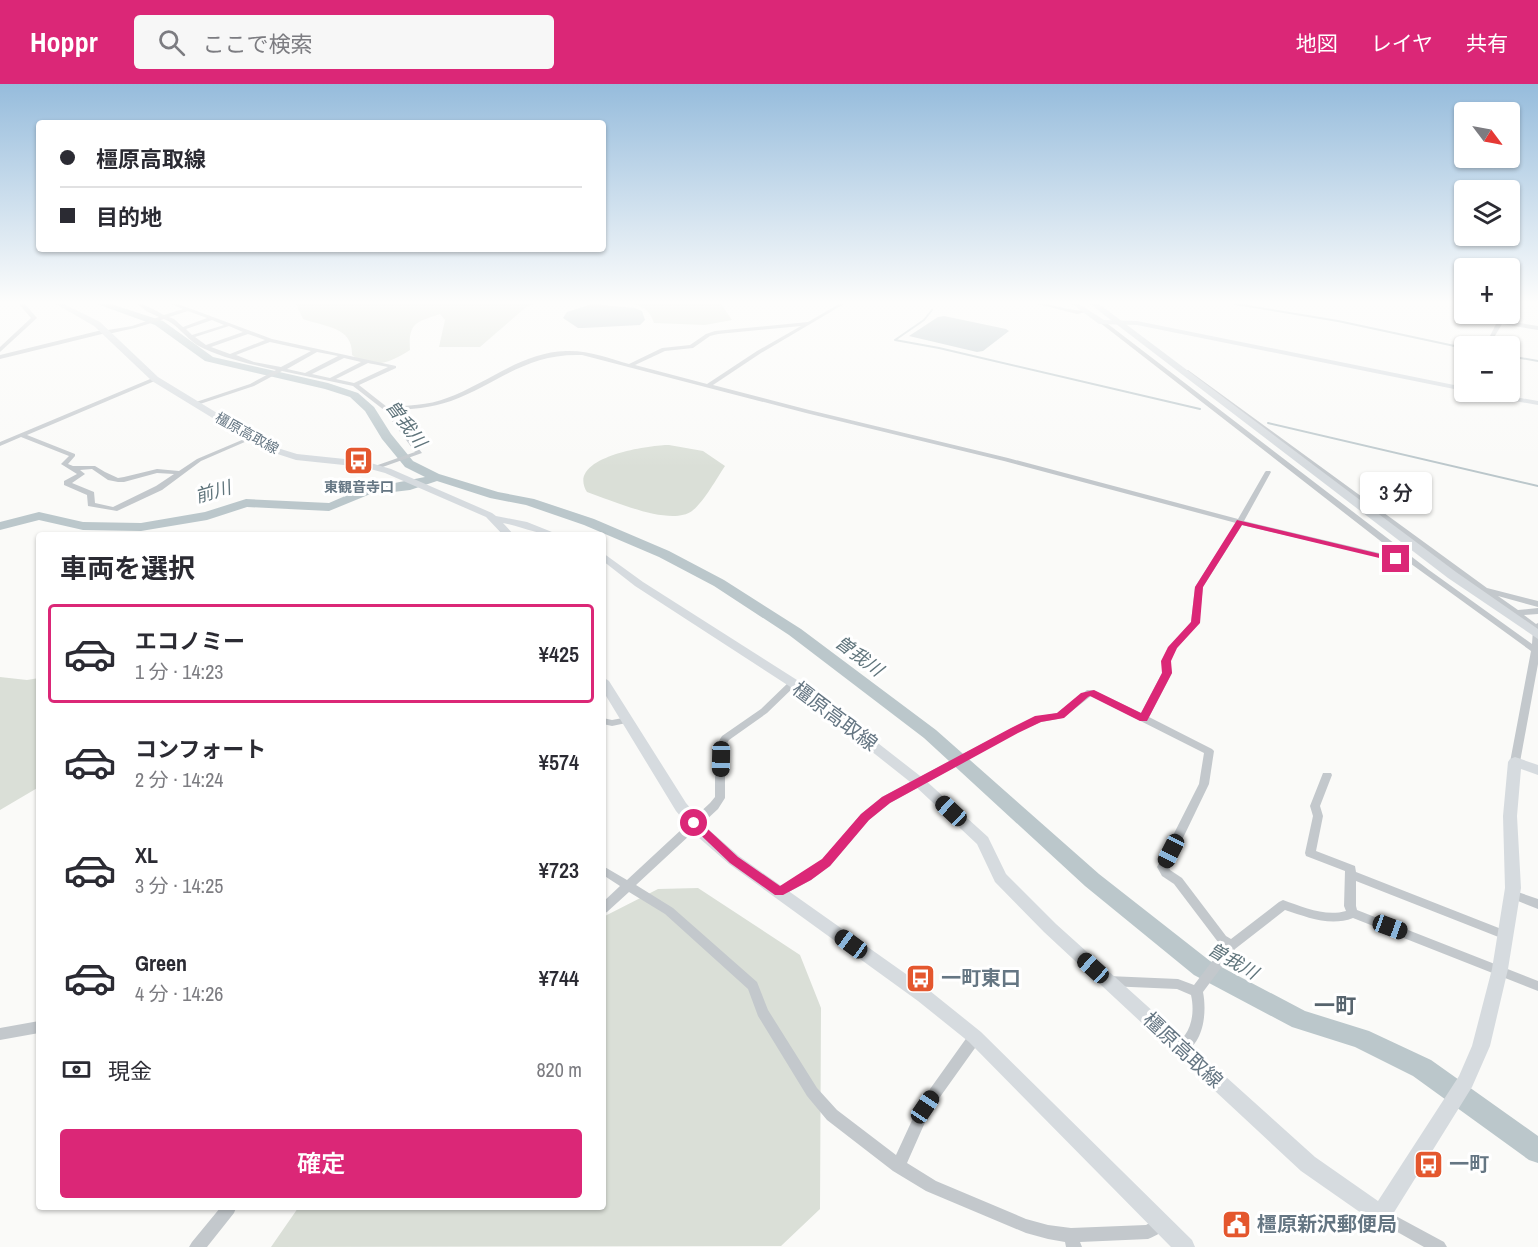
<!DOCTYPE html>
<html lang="ja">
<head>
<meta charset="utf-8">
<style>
	:root { --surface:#fff; --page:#f7f7f7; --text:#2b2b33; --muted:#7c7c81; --line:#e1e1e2; --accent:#db2777 }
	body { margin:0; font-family:"Archivo Narrow","Noto Sans JP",sans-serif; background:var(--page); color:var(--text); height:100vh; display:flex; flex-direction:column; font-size:22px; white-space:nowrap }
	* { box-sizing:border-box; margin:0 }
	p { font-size:20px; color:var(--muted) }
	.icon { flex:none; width:33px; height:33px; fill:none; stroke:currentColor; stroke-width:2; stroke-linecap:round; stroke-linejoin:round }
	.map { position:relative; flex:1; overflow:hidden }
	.side { position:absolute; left:36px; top:448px; width:570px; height:678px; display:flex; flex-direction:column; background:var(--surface); border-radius:6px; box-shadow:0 2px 4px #0004 }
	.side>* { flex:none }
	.banner { position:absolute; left:36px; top:36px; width:570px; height:132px; border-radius:6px; box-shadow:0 2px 4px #0004; display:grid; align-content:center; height:132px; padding:0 24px; background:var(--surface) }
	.needle { width:39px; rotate:122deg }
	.controls { position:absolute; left:1454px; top:18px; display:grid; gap:12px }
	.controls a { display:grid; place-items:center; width:66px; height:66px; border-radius:6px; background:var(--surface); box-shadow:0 2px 4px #0004; font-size:30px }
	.end { position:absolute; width:27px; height:27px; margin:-14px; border:8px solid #db2777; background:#fff; box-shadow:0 0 0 3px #fff }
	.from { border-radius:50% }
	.bubble { position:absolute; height:42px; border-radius:6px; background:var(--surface); box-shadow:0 2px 4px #0004; font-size:20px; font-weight:600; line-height:42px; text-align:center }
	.car { position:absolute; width:18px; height:36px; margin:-18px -9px; border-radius:8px; box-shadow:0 0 4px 2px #0007; background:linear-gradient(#222 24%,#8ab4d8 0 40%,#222 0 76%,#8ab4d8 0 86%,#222 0) }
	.banner b { display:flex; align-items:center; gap:21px; height:57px; font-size:22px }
	.banner b+b { border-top:2px solid var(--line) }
	.banner i { width:15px; height:15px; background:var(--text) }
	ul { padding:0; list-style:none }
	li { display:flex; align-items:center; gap:18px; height:99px; margin:0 12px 9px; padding:0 12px; border:3px solid transparent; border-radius:6px }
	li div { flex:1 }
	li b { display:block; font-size:22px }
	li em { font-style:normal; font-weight:600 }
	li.selected { border-color:var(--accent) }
	li>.icon { width:54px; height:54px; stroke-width:1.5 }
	h2 { padding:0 24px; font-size:27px; line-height:72px }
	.pay { display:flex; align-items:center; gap:15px; height:66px; padding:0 24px; font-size:22px }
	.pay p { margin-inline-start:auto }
	.cta { display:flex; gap:12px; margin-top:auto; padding:12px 24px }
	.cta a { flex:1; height:69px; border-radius:6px; background:var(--accent); color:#fff; font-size:24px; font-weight:600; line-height:69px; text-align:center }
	header { display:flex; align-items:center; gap:36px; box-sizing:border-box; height:84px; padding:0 30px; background:var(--accent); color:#fff }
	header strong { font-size:28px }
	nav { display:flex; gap:33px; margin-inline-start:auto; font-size:21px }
	.search { width:420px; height:54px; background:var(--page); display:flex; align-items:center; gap:15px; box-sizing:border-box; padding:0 21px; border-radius:6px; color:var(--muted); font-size:22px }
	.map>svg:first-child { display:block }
</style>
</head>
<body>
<header>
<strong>Hoppr</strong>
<div class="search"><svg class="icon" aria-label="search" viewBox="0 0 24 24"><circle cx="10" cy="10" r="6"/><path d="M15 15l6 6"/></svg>ここで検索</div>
<nav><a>地図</a><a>レイヤ</a><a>共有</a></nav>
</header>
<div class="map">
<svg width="1538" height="1163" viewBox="0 0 1538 1163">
	<rect width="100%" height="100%" fill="#fafaf8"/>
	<path fill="#dadfd7" d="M296 220H534L526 223 480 263H439L445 236 440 230C417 238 408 238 410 266 391 278 373 287 352 271 353 243 326 243 303 235Z
		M634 220H721L732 236 705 241 654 239C650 227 645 224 634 220Z
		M669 361 703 367 725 382C717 394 703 419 692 427 670 443 611 416 587 408 565 373 649 361 669 361Z
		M0 593 27 596 39 594V703L0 726Z
		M698 804 800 871 821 924 820 1125 781 1162 271 1163 298 1124H603V833L658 805Z"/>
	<path fill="#bbc7cb" d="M592 220 635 224 642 227 645 236 640 241 583 244H578L563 234 567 228Z
		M944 232 1006 245 1009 247 983 267 977 268 909 252 938 233Z"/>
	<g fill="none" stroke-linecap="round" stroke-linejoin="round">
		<path stroke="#bbc7cb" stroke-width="2" d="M1235 220 1338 237 1464 264
			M932 226 924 236 895 256 939 264 1200 325
			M1509 272 1538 277
			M1268 339 1538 402"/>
		<path fill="#bbc7cb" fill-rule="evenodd" d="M97 220H111L163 237 213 273 328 299 358 309 374 323 391 350 413 377 439 390 498 408 534 415 594 435 669 467 724 496 801 545 936 646 1099 790 1210 877 1305 927 1369 947 1431 976 1538 1052V1079L1529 1076 1413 992 1355 963 1292 943 1194 891 1085 802 924 654 789 551 714 502 659 473 584 441 526 421 490 414 437 397 410 406 368 411 329 427 247 423 207 436 141 447 83 446 39 436 0 446V438L39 428 83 438 141 439 205 428 246 415 329 419 359 406 425 393 405 383 382 355 365 327 350 313 325 305 205 277 155 241Z"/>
		<path fill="#c3c8cc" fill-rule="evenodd" d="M19 220H25L37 234 0 268V263L31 234Z
			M138 220C146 220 156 227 164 231L183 225 171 220H178L272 255 396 282V284L359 301 387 323C407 321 428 322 447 314 486 300 522 268 566 267 588 266 609 274 629 280L662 264 690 261 706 250 715 247 808 238 839 220H844L761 269 713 301 809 326 1008 374 1238 435 1265 388 1266 387H1270L1271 388 1244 437 1396 473H1401L1099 238 1104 237 1429 486 1532 560 1533 546 1183 287 1188 286 1487 504 1538 517V523L1498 512 1518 526 1538 524V530L1524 531 1536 540 1538 539V580L1520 678 1519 680H1511L1510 678 1531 567 1407 477H1396L1242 441 1203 503 1199 539 1177 564 1170 577 1172 589 1149 633 1212 665 1214 667 1209 700 1169 783 1170 786 1182 794 1226 852 1231 855 1279 818 1283 816C1303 823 1325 833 1346 827L1344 822 1345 787 1306 772 1305 769 1313 732 1310 722 1323 689H1331L1332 691 1320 722 1323 732 1316 767 1355 782 1356 788 1509 848 1511 851 1509 854 1505 856 1501 854 1356 797V822L1357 826 1538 897V907L1353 834C1330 843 1307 833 1285 826L1235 865 1203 908C1207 928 1204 961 1182 969L1177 967 1175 963C1178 958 1182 955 1185 951 1193 940 1194 924 1191 911L1177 905 1108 902 1104 901 1102 897 1104 893 1108 892 1178 895 1194 901 1223 863 1218 858 1174 800 1162 792 1157 783 1199 700 1204 669 1091 612 1063 634 1041 638 1018 648 890 719 869 736 830 782 811 796 783 811 779 812 775 811 773 808 775 805 803 790 822 776 861 730 882 713 1012 644 1036 633 1057 629 1087 606H1093L1141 629 1162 589V577L1169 563 1191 538 1195 503 1236 439 1004 377 806 329 582 271C526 269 499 299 451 317 431 324 411 325 390 327L422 369 377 385 374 383 375 382 415 368 384 326 353 302 282 287 254 302 197 321H193V319L250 300 276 286C250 280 218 273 197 261 185 253 177 240 164 235L135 244 108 250 106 249 0 275V271L106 245 108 246 132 242 159 233 146 227ZM188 227 207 234 183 243 174 235 169 233ZM212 236 224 241 192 251 186 245ZM229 242 243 248 206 261 195 253ZM801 242 757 267 707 300 635 281 665 267 693 264 710 252 718 250ZM248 250 265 256 230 270 211 263ZM270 258 311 267 281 283 254 278 236 271ZM317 268 338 272 305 289 287 285ZM344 274 361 278 330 294 312 290ZM368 279 388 283 354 299 336 295Z
			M1038 220C1051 220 1062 224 1075 226 1080 227 1085 226 1090 227L1077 230Z
			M1464 229 1469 230 1467 234 1462 233Z
			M1500 236 1538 242V246L1502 240 1489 262H1485L1497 238Z
			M155 293 158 295 157 296 27 351 75 370V372L68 380 73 382H95L105 388 118 394 124 393 157 385 179 387 197 375 249 353 251 352 254 354 201 377 162 406 117 427 88 422 87 411 64 401V397L77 390 61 380 69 372 21 353 0 362V358ZM92 385 108 396 118 398H124L157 389 174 390 156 402 113 423 95 419 94 408 72 399 85 390 80 386Z
			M793 596 796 597 798 599 796 601 767 629 729 656 725 663V714L718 725 636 801 673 824 757 898 768 926 817 1004 837 1026 896 1071 920 1019 970 949 975 947 980 949 981 953 980 957 930 1027 907 1079 936 1097 1026 1135 1048 1141 1071 1144 1146 1141 1161 1132 1166 1134 1168 1139C1165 1147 1156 1152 1148 1155L1080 1158 1082 1163H1066L1065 1158 1048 1155 1026 1149 926 1107 893 1087 827 1036 807 1012 758 932 748 905 665 830 629 808 607 828 603 830V818L620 802 603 791V782L627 796 710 719 715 713V663L722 652 761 625 790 597Z
			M628 633 631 634 633 636 631 638 612 642 603 640V634L612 636Z
			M1512 806 1538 815V825L1508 813 1506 810 1508 807Z
			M39 937V949L0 956V944Z
			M220 1124H236L234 1129 207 1163H189L192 1158Z
			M1381 1124 1444 1158 1447 1163H1424L1376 1136 1374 1131 1376 1126Z"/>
		<path fill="#d6dbdf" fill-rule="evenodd" d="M56 220H64L100 238 158 293 271 362 297 370 364 377 391 385 492 429 496 432 527 438 562 452C541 452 523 443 503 439L515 452H504L486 433 385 389 363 383 296 376 265 366 152 297 94 242Z
			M1072 220H1079L1104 236 1137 237 1464 303V307L1137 241 1099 240Z
			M1470 308H1485L1538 317V321L1474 310Z
			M603 469 643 498 797 596 924 695 988 753 1006 790 1056 840 1315 1073 1378 1117 1459 992 1472 962 1492 885 1505 804 1503 732 1508 678 1510 675 1515 673 1538 681V691L1521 685 1517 732 1521 804 1508 885 1490 962 1472 1003 1388 1138 1381 1141 1374 1138 1301 1087 1044 848 995 798 977 760 914 701 789 602 635 502 603 477Z
			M603 593 609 597 686 719 708 745 739 772 930 907 981 948 1192 1156 1195 1163H1171L969 958 918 917 729 780 698 753 676 727 603 607Z"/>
		<path fill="#d6dbdf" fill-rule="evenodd" d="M1090 220H1099L1456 488 1538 545V555L1448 494Z"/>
	</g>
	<linearGradient id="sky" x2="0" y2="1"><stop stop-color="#96bcdc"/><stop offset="0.57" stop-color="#fdfdfc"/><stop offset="1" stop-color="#fdfdfc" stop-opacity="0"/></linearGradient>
	<rect width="1538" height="383" fill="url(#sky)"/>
	<path fill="#db2777" d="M1237 436 1401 475 1396 478 1242 441 1203 503 1200 539 1177 564 1171 577 1172 589 1147 637H1140L1090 612 1088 613 1064 634 1041 638 1018 649 890 719 869 736 830 782 811 796 783 811H775L730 779 688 739 694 735 698 736 738 773 780 802 822 775 861 730 882 713 1011 644 1035 632 1057 629 1081 609 1094 606 1141 629 1162 589 1161 577 1168 563 1191 538 1195 503Z"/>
	<defs>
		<symbol id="bus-square" viewBox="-11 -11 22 22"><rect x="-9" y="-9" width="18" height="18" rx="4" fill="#e4572e" stroke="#fff"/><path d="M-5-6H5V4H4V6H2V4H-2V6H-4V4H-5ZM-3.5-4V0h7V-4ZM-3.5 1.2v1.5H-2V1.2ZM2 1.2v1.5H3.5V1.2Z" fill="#fff"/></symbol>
		<symbol id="civic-square" viewBox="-11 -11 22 22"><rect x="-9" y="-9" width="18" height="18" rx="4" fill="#e4572e" stroke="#fff"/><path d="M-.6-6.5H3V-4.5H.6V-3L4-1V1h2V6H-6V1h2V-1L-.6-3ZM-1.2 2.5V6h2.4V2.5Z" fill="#fff"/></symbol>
	</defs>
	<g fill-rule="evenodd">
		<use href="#bus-square" x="342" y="360" width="33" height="33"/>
		<use href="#bus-square" x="904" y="878" width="33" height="33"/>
		<use href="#bus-square" x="1412" y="1064" width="33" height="33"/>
		<use href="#civic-square" x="1220" y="1124" width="33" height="33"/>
	</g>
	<g text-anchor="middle" stroke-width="6" stroke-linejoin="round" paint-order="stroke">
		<g font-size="14" fill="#657683" stroke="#fff">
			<text transform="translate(247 349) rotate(29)" y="5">橿原高取線</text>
		</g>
		<g font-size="14" font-weight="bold" fill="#657683" stroke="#fff">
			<text x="359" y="408">東観音寺口</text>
		</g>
		<g font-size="18" font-style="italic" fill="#60757c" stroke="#fff">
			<text transform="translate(406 340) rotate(53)" y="6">曽我川</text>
			<text transform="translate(213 408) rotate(-16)" y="6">前川</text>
			<text transform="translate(859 572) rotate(37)" y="6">曽我川</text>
			<text transform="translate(1233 877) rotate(30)" y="6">曽我川</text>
		</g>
		<g font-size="20" fill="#657683" stroke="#fff">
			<text transform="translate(835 632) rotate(37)" y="7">橿原高取線</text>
			<text transform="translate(1183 966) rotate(43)" y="7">橿原高取線</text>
		</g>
		<g font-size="20" font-weight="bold" fill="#657683" stroke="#fff" text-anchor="start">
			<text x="941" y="901">一町東口</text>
			<text x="1449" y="1087">一町</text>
			<text x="1257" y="1147">橿原新沢郵便局</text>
		</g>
		<g font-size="21" font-weight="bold" fill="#57646e" stroke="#fff">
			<text x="1335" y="929">一町</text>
		</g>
	</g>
</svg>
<div class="controls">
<a><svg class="needle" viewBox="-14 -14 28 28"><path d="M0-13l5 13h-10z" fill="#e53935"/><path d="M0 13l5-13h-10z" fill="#7c7c81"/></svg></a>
<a><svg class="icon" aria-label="layers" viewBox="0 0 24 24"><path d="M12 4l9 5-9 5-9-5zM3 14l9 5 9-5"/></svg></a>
<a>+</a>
<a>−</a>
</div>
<i class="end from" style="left:694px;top:739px"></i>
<i class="end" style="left:1396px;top:475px"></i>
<div class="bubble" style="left:1360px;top:388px;width:72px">3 分</div>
<i class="car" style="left:721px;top:675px;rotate:181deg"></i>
<i class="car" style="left:951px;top:727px;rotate:313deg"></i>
<i class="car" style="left:1171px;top:767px;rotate:207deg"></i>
<i class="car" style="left:1390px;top:843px;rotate:110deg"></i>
<i class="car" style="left:851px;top:860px;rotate:306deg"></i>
<i class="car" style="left:1093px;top:884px;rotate:312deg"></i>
<i class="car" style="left:925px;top:1023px;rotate:34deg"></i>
<div class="banner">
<b><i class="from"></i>橿原高取線</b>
<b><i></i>目的地</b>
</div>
<section class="side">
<h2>車両を選択</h2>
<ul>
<li class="selected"><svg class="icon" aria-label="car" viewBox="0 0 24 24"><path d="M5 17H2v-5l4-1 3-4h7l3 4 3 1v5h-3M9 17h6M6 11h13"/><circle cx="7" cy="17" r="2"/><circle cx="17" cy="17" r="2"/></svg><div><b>エコノミー</b><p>1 分 · 14:23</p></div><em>¥425</em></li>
<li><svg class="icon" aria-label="car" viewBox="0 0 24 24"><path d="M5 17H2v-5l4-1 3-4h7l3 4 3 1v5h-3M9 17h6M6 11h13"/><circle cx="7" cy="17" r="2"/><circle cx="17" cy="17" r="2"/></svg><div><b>コンフォート</b><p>2 分 · 14:24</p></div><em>¥574</em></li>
<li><svg class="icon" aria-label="car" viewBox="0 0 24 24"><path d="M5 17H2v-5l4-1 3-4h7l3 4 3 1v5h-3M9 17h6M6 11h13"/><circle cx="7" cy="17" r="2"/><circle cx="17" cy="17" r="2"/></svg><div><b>XL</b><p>3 分 · 14:25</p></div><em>¥723</em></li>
<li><svg class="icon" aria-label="car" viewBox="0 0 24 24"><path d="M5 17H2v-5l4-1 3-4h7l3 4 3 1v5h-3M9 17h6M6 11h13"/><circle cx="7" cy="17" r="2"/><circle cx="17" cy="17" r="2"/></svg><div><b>Green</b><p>4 分 · 14:26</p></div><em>¥744</em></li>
</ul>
<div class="pay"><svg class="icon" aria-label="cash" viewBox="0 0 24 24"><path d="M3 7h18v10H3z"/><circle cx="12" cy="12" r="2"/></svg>現金<p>820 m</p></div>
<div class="cta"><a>確定</a></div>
</section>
</div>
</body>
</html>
